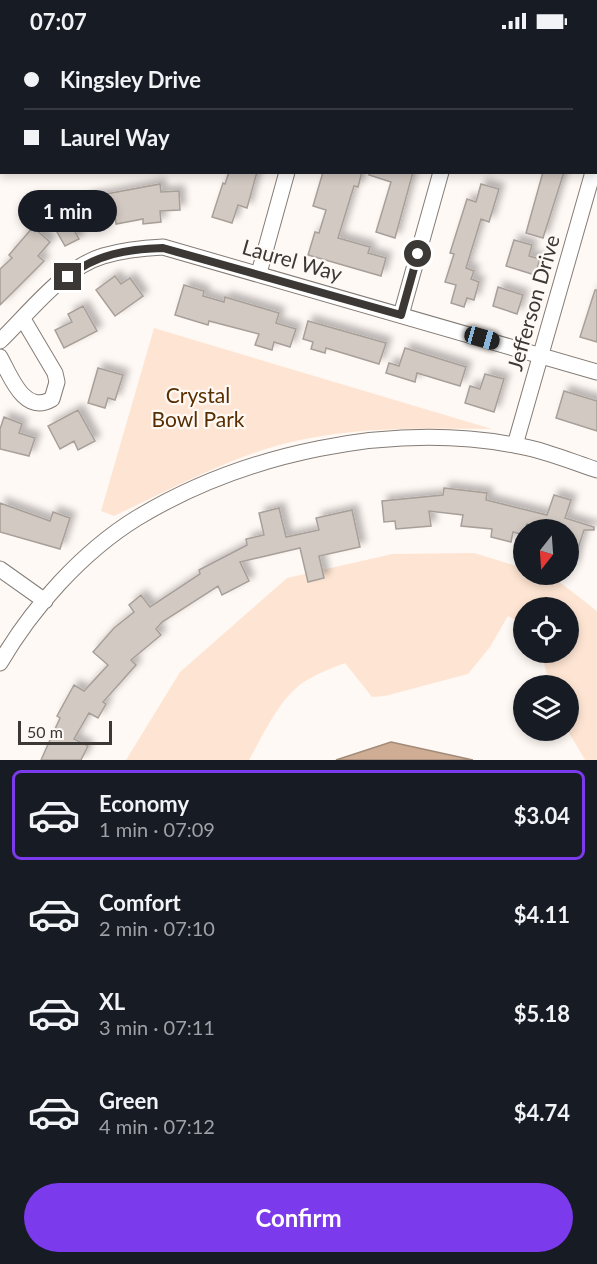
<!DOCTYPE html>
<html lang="en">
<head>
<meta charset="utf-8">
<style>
	:root { --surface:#171b24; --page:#20242c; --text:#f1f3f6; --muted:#9ea1a6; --line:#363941; --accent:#7c3aed }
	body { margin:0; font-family:Lato,sans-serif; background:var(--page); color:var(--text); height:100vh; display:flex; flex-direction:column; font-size:22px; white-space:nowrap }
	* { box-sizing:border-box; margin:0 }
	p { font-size:20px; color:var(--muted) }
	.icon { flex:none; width:33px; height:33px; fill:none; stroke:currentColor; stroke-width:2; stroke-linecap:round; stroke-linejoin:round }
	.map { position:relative; height:718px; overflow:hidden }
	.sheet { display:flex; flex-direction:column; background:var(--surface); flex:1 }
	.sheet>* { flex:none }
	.hud { position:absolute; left:0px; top:0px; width:597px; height:132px; box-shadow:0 3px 9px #0003; display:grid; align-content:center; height:132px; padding:0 24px; background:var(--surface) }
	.needle { width:39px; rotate:197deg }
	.buttons { position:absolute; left:513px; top:477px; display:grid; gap:12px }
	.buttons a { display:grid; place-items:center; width:66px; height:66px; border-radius:50%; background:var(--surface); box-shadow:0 3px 9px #0003; font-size:30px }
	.scale { position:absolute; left:18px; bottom:15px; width:94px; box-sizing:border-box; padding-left:6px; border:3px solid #3b3835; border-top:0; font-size:16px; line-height:21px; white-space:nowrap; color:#3b3835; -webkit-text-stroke:4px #fff9f5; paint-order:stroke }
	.end { position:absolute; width:27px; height:27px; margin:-14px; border:8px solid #3b3835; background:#fff; box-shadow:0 0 0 3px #fff }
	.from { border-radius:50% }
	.bubble { position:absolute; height:42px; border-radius:21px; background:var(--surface); box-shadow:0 3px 9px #0003; font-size:20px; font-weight:700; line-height:42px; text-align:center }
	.car { position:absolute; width:18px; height:36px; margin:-18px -9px; border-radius:8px; box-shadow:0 0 4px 2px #0007; background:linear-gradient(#222 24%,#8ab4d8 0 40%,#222 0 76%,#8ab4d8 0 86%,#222 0) }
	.hud b { display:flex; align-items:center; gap:21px; height:57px; font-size:22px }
	.hud b+b { border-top:2px solid var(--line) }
	.hud i { width:15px; height:15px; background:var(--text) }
	ul { padding:10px 0 0; list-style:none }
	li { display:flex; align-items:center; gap:18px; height:90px; margin:0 12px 9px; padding:0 12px; border:3px solid transparent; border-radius:9px }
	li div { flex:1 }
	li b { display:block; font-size:22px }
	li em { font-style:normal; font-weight:700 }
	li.on { border-color:var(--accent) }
	li>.icon { width:54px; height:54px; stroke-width:1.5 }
	.primary-button { display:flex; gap:12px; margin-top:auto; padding:12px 24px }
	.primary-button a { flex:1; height:69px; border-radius:36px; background:var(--accent); color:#fff; font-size:24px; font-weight:700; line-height:69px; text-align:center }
	.status { display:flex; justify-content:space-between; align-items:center; height:42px; padding:0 30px; background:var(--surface); direction:ltr }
	.status svg { height:16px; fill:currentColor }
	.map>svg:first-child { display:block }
</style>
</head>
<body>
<div class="status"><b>07:07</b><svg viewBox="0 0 49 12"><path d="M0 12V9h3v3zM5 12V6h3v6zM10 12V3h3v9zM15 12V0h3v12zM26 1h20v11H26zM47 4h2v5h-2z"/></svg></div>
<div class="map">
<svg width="597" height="718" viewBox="0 0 597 718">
	<defs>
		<filter id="shadow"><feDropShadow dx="5.5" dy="-5.5" stdDeviation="3" flood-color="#0004"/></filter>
	</defs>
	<rect width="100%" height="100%" fill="#fff9f5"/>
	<path fill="#fee5d3" d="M154 286 492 387C417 386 342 384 269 406 215 423 165 450 114 474L101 469Z
		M474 511 523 526 524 532 553 535 597 569V718H585L568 689V644L550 643 541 611 568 610V566H524L523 582 508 574 490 605 468 632 385 654 372 655 345 621C332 626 319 631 307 638 280 654 264 692 249 718H126L180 630 287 536 392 512Z"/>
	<path fill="#cead94" stroke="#a28a78" stroke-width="1.5" d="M391 700 473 718H336Z"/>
	<path fill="#d2c9c2" stroke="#a89f99" stroke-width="1.5" filter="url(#shadow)" d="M229 130H257L247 166 238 163 232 181 212 175 223 141 225 142Z
		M323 130H362L358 145 354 144 338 196 370 205 368 211 386 216 381 234 308 213 315 190 319 191 326 168 313 164Z
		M369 130H413L395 196 376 190 391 140 369 133Z
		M543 130H564L543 196 526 191Z
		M160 142 161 150 179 149 180 168 160 169 161 180 143 182V177L116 182 115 174 90 179 74 188 79 197 65 204 49 176 90 155Z
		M481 142 499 147 489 180 481 177 466 226 474 229 471 237 479 240 474 258 467 256 464 265 451 261 456 243 445 240 454 212 450 211 467 157 476 160Z
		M33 185 50 200 38 214 44 219 0 263V227L12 216 9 213Z
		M514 198 532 203 529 214 540 217 535 233 506 224Z
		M115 234 121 242 130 236 143 254 115 274 96 248Z
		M184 243 204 249 203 254 224 260 225 255 279 271 276 281 296 287 290 305 274 300 272 308 255 303 259 292 209 279 208 283 175 273Z
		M498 245 523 253 517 272 493 264Z
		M595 248H597V300L580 295Z
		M83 264 97 289 64 306 55 288 72 280 68 272Z
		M308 279 386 301 379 322 326 306 325 311 311 307 313 300 303 297Z
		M405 306 466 325 460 344 417 331 415 340 386 331 389 321 399 324Z
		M98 326 123 333 115 358 108 356 105 366 88 361Z
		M485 332 504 337 494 370 465 361 470 344 480 347Z
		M564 349 597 359V389L556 376Z
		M78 368 95 399 78 408 74 399 60 407 48 384Z
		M4 375 22 382 19 391 35 396 29 414 0 407V387Z
		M444 446 487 451 486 458 547 473 554 453 571 458 565 476 594 485V488H584L571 528 568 488H544L527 482 524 493 513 490 511 500 491 495 492 487 461 484 463 473 429 469 431 484 396 487 395 479 384 480 382 459 443 453Z
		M0 461 50 479 53 470 70 476 60 507 0 490Z
		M279 466 286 495 319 488 316 476 352 468 360 505 319 514 324 536 308 540 300 506 240 520 249 539 222 553 218 544 162 580 156 587 161 593 131 618 136 623 103 660 106 662 98 676 89 671 74 697 88 704 81 718H41L60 676 57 674 74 643 84 649 108 623 93 610 114 586 134 570 129 563 141 553 150 565 200 532 199 528 247 503 246 497 264 493 259 471Z"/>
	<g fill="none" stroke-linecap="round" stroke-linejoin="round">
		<defs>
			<path id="street" d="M146 2 147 0
				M323 2V0
				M477 2 478 0
				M0 64 2 65
				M259 231 287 130
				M401 273 441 130
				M0 299C30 270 63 226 103 214 123 208 143 206 163 205L597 330
				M0 315C11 335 24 373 52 357L57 340 55 331 23 277
				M515 403 593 130
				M0 527 45 559
				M0 621C32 566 82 510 137 476 245 411 390 380 514 403 542 407 570 419 597 428"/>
		</defs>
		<use href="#street" stroke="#847c76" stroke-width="17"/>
		<use href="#street" stroke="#fff" stroke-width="15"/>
	</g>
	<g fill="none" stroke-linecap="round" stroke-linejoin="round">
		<path stroke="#3b3835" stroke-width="8" d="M68 235C96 212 128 207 163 206L401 273 418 212"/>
	</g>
	<g text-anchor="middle" stroke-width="4.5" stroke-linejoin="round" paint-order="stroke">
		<g font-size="21" fill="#3b3835" stroke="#fff9f5">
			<text transform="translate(292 219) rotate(16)" y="7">Laurel Way</text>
			<text transform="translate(534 261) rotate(-74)" y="7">Jefferson Drive</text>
		</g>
		<g font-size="21" fill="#582e01" stroke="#fff9f5">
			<text x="198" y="361">Crystal<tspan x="198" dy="24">Bowl Park</tspan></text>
		</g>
	</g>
</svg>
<div class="buttons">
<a><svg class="needle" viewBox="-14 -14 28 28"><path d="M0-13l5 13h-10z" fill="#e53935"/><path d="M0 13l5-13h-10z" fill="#9ea1a6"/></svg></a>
<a><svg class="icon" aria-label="locate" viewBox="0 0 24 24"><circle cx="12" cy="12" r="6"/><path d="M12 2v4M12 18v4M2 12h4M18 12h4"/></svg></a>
<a><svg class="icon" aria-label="layers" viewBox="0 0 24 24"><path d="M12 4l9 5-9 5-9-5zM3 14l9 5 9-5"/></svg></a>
</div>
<div class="scale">50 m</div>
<i class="end from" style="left:418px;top:212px"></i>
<i class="end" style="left:68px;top:235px"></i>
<div class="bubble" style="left:18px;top:148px;width:99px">1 min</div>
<i class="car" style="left:482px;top:296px;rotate:106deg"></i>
<div class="hud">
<b><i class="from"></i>Kingsley Drive</b>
<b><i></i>Laurel Way</b>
</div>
</div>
<section class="sheet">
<ul>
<li class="on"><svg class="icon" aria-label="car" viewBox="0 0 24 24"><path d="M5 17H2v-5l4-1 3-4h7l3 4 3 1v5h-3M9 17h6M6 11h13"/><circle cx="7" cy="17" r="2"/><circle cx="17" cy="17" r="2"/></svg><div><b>Economy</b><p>1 min · 07:09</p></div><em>$3.04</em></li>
<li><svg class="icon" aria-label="car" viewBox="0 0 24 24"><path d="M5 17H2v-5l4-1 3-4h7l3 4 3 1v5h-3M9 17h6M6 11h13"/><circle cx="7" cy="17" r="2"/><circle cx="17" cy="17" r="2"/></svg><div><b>Comfort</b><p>2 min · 07:10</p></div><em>$4.11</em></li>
<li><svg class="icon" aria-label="car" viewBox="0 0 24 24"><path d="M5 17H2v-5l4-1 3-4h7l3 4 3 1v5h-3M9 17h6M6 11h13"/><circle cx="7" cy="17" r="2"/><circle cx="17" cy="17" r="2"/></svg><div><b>XL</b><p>3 min · 07:11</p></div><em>$5.18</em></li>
<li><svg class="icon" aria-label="car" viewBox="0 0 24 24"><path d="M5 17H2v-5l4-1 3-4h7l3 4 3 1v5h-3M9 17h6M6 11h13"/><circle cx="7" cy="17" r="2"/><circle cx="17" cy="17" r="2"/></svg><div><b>Green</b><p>4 min · 07:12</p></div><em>$4.74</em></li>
</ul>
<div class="primary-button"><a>Confirm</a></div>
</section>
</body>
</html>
